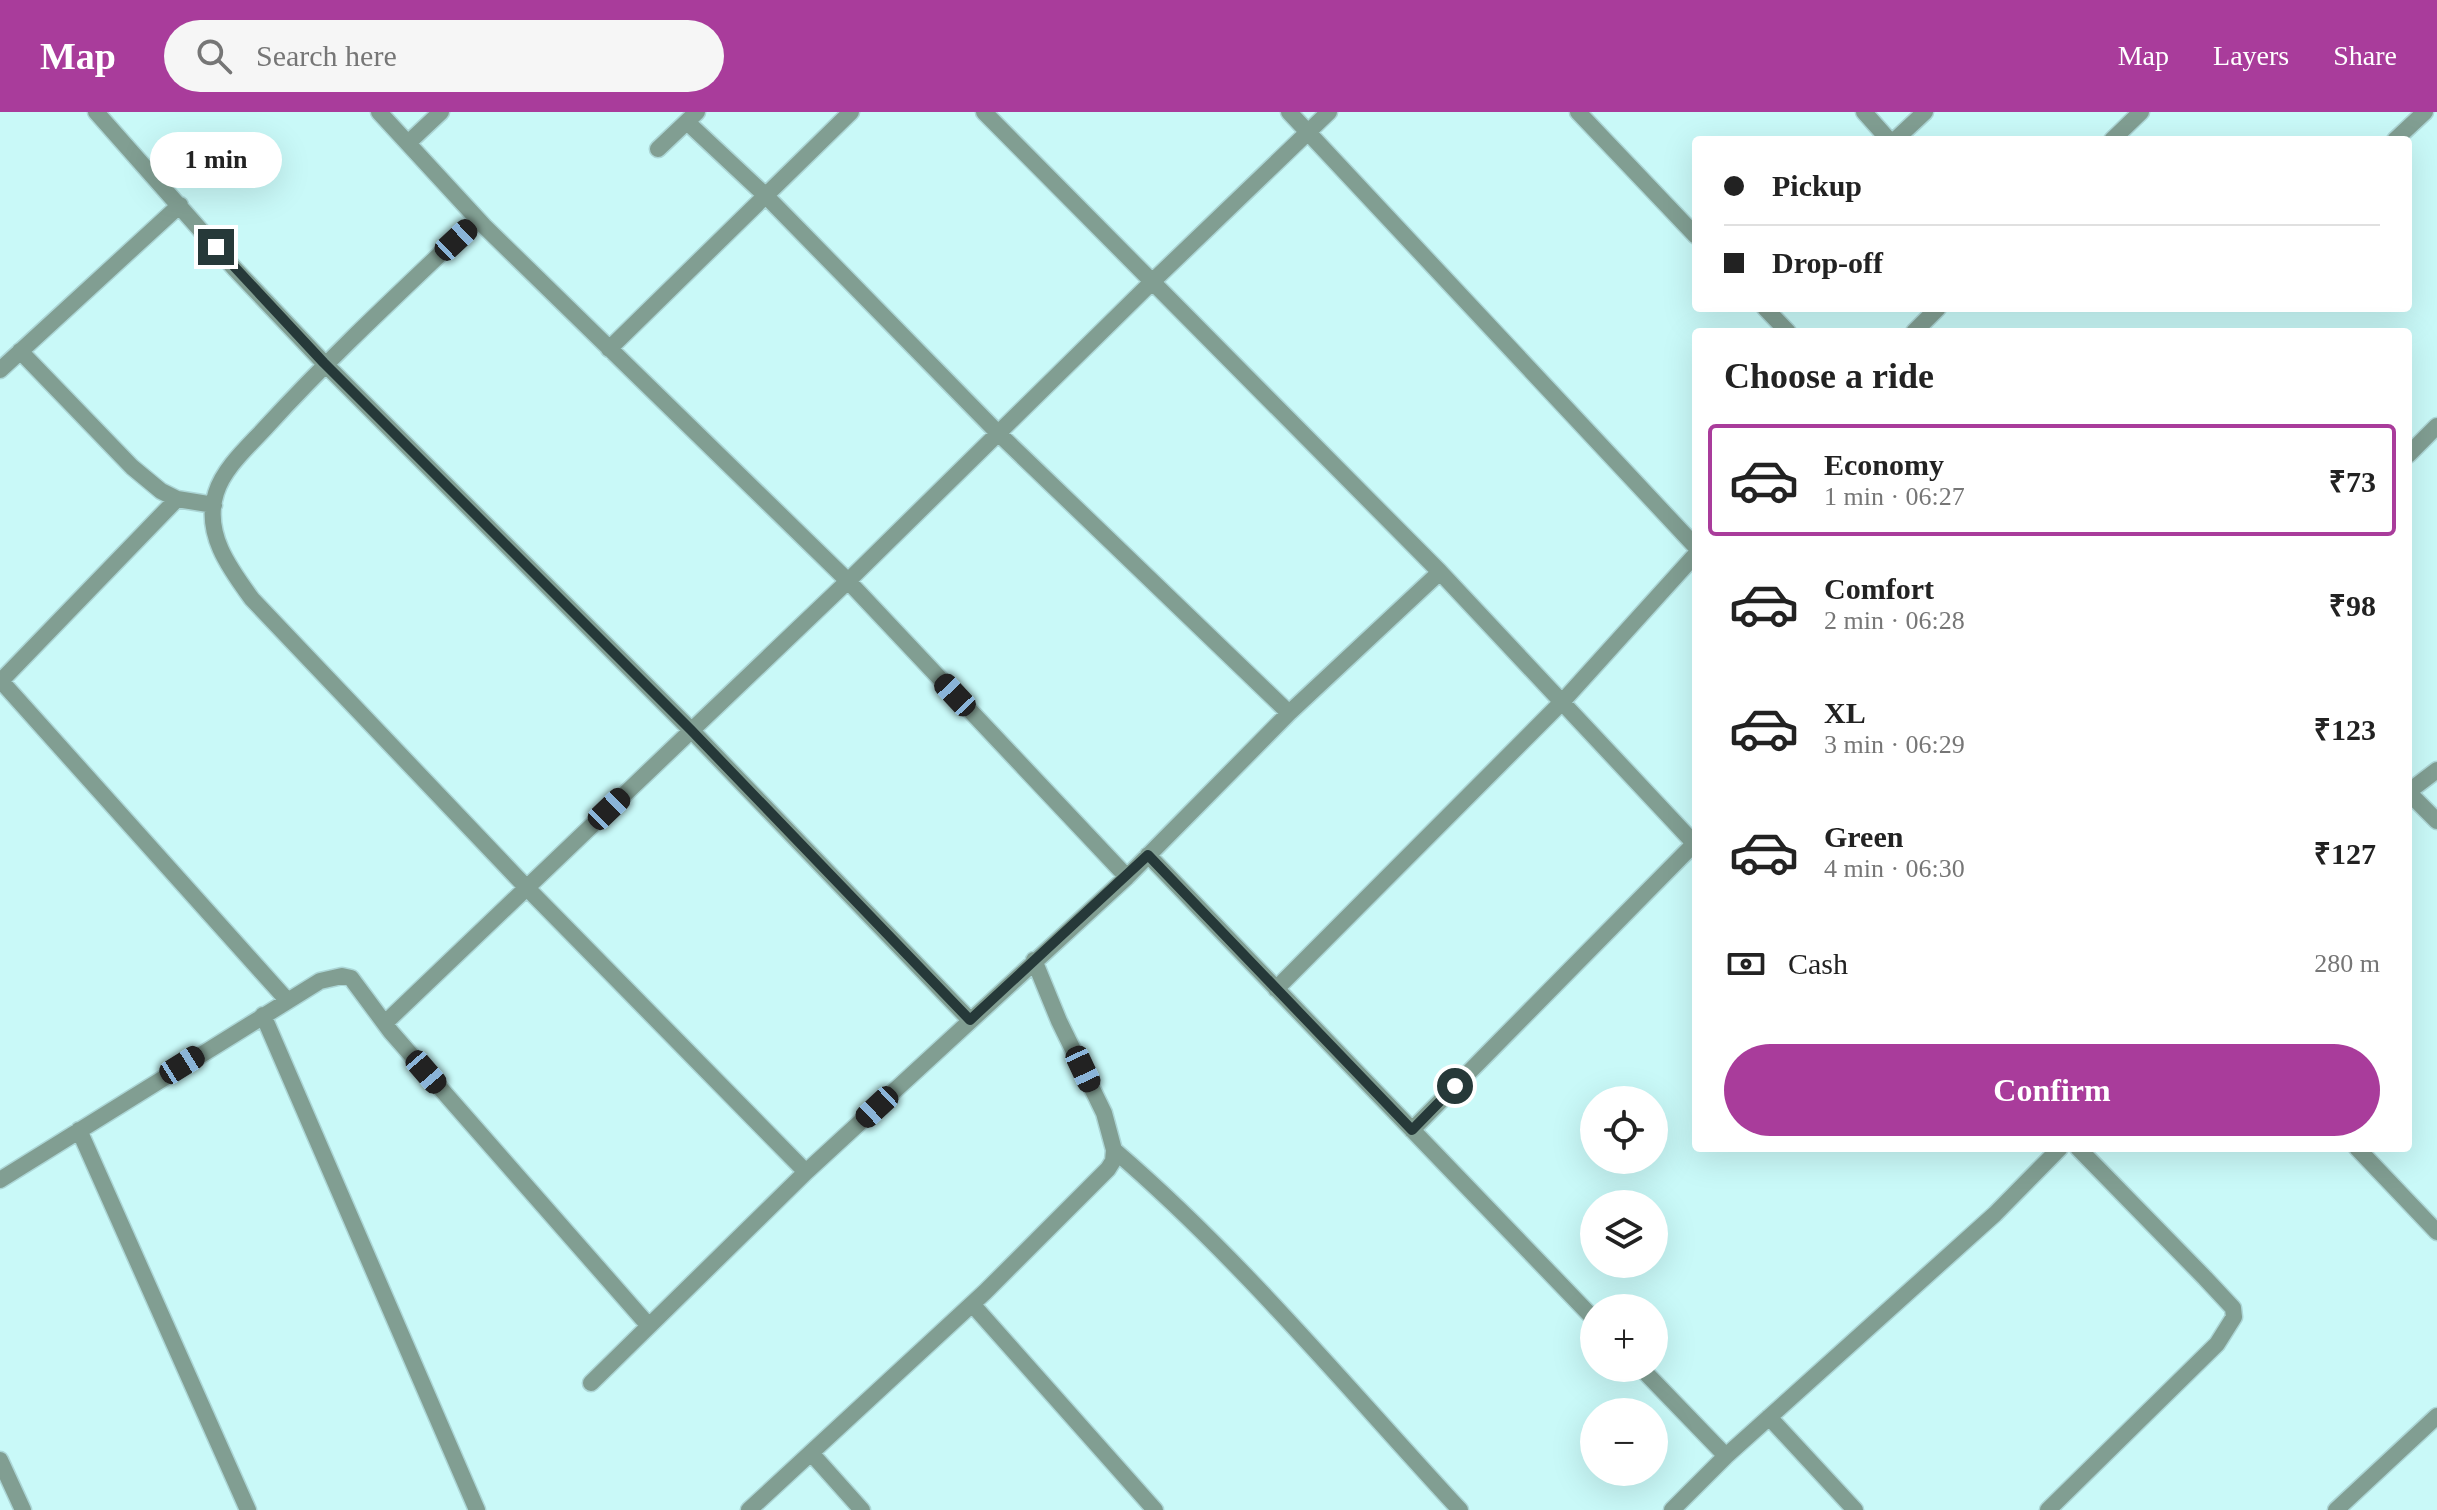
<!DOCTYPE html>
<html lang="en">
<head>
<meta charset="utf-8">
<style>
	:root { --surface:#fff; --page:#f6f6f6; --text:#222; --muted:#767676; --line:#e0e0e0; --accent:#a93c9b }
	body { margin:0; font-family:Georgia,serif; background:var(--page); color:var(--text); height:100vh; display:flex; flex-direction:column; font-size:30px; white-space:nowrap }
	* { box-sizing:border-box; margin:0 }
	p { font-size:26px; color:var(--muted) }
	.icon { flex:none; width:44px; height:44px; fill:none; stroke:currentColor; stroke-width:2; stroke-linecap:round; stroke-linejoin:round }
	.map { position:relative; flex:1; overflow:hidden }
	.side { position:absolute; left:1692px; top:216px; width:720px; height:824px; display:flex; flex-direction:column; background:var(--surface); border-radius:8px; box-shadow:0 8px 32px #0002 }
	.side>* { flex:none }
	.top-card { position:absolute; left:1692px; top:24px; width:720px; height:176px; border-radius:8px; box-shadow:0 8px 32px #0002; display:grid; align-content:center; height:176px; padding:0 32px; background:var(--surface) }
	.controls { position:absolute; left:1580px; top:974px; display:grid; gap:16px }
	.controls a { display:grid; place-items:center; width:88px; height:88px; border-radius:50%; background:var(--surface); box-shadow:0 8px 32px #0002; font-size:40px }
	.end { position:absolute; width:36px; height:36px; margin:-18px; border:10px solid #263939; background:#fff; box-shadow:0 0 0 4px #fff }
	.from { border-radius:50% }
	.bubble { position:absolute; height:56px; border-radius:28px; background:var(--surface); box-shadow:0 8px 32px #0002; font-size:26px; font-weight:700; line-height:56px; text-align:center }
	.car { position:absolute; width:24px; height:48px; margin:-24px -12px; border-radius:10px; box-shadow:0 0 6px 2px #0007; background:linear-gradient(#222 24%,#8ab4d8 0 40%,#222 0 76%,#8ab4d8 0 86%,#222 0) }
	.top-card b { display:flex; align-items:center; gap:28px; height:76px; font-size:30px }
	.top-card b+b { border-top:2px solid var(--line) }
	.top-card i { width:20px; height:20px; background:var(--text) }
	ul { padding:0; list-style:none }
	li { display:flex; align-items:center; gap:24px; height:112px; margin:0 16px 12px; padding:0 16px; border:4px solid transparent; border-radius:8px }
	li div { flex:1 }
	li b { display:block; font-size:30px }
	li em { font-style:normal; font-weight:700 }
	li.on { border-color:var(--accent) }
	li>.icon { width:72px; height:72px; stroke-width:1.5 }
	h2 { padding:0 32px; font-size:36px; line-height:96px }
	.pay { display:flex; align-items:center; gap:20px; height:88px; padding:0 32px; font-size:30px }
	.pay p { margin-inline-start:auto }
	.action { display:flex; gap:16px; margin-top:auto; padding:16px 32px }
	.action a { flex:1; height:92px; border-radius:48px; background:var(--accent); color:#fff; font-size:32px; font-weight:700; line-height:92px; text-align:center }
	header { display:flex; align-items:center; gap:48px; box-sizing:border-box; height:112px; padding:0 40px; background:var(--accent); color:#fff }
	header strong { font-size:38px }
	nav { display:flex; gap:44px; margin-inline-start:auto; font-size:28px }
	.search { width:560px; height:72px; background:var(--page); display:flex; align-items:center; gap:20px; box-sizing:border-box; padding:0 28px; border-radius:44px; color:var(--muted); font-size:30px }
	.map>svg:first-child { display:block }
</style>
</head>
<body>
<header>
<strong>Map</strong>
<div class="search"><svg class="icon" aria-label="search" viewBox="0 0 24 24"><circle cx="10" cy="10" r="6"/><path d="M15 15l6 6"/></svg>Search here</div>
<nav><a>Map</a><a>Layers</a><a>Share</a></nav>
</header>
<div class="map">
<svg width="2437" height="1398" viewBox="0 0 2437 1398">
	<rect width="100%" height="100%" fill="#c9f9f8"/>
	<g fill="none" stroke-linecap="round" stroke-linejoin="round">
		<defs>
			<path id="lane" d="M2395 28 2425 0"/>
			<path id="street" d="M96 0 234 156 324 251 691 618 970 908
				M379 0 484 114 848 469 1127 765
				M984 0 1440 460 1694 731
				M1289 0 1696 435
				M1578 0 1696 124
				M1864 0 1889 28
				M687 10 766 84 997 320 1289 601
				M1895 28 1925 0
				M2112 28 2141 0
				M408 31 441 0
				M658 37 697 0
				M477 107C406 175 334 241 268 313 250 333 224 355 216 381 203 421 230 457 252 487L526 775 806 1060
				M1765 196 1788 220
				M1914 220 1938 196
				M609 237 851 0
				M20 239 132 355 161 379 177 387 214 393
				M0 258 180 93
				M2408 343 2437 314
				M1 569 287 888
				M0 570 177 387
				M2437 658 2408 680 2437 709
				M1148 743 1594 1207
				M1276 877 1563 589 1696 442
				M263 903 477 1398
				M385 911 848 469 1153 169 1329 0
				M79 1018 248 1398
				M1412 1018 1696 730
				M2357 1036 2437 1120
				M1114 1038C1240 1146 1347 1276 1460 1398
				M0 1068 320 869 342 864 351 866 391 920 649 1214
				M972 1192 1155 1398
				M1641 1256 1726 1344
				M591 1271 806 1060 1127 765 1289 601 1440 460
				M1769 1305 1855 1398
				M811 1341 862 1398
				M0 1348 23 1398
				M749 1398 985 1180 1108 1057 1113 1049 1114 1038 1104 1001 1059 909 1034 848
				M1672 1398 1726 1344 1995 1102 2060 1036
				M2048 1398 2217 1232 2234 1205 2233 1196 2205 1166 2078 1036
				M2336 1398 2437 1304"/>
		</defs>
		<use href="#lane" stroke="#acd6d6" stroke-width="19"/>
		<use href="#street" stroke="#acd6d6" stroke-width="19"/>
		<use href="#lane" stroke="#819e92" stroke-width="16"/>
		<use href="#street" stroke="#819e92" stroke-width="16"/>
	</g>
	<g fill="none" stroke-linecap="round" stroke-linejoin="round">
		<path stroke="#263939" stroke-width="10" d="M216 135 324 251 691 618 970 908 1148 743 1412 1018 1455 974"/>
	</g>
</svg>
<div class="controls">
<a><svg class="icon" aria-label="locate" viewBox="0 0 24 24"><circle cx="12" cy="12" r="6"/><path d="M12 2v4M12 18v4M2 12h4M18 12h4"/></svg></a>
<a><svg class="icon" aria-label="layers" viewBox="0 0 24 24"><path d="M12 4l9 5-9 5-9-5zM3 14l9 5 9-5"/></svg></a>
<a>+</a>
<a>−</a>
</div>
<i class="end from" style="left:1455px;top:974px"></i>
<i class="end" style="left:216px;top:135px"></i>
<div class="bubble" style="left:150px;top:20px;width:132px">1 min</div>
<i class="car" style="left:456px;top:128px;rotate:47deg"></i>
<i class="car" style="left:955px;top:583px;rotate:317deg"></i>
<i class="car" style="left:609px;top:697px;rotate:46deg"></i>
<i class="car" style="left:182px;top:953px;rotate:58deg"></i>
<i class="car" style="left:1083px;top:957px;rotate:155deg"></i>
<i class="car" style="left:426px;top:960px;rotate:139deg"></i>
<i class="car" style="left:877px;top:995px;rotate:227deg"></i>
<div class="top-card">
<b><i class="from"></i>Pickup</b>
<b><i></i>Drop-off</b>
</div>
<section class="side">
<h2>Choose a ride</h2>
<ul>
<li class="on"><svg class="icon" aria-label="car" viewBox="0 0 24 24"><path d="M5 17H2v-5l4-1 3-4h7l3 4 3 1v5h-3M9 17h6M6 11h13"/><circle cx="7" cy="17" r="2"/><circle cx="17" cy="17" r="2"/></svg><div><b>Economy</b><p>1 min · 06:27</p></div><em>₹73</em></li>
<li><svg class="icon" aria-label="car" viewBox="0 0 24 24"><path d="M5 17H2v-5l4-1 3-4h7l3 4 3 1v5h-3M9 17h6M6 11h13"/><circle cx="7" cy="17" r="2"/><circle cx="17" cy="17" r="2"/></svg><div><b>Comfort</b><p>2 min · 06:28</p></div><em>₹98</em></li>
<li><svg class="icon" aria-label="car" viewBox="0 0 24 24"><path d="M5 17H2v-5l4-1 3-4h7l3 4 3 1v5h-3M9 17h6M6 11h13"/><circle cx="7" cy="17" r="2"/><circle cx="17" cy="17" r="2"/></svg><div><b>XL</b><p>3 min · 06:29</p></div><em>₹123</em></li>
<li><svg class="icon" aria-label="car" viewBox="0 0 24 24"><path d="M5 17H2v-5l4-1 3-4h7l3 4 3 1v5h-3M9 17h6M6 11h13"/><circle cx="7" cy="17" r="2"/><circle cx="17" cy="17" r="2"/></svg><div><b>Green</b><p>4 min · 06:30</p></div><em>₹127</em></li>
</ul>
<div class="pay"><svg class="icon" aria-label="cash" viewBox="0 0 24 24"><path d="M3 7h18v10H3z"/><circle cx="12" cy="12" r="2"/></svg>Cash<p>280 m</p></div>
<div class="action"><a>Confirm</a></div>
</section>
</div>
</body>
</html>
